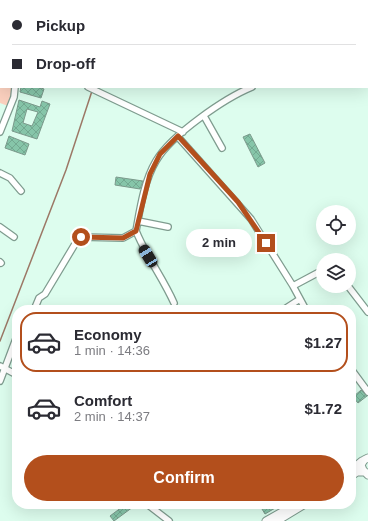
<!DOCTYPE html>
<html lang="en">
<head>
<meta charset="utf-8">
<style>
	:root { --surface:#fff; --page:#f2f2f3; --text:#2b2b33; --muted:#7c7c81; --line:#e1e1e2; --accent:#b34f1c }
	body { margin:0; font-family:Helvetica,sans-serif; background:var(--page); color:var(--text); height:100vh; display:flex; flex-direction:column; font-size:15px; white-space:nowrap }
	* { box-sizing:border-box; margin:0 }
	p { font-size:13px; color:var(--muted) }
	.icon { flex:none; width:22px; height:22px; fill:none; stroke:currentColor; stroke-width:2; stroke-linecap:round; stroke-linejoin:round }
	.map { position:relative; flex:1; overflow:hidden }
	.details { position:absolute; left:12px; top:305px; width:344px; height:204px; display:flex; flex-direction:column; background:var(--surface); border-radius:16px; box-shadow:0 4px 16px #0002 }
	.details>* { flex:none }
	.guide { position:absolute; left:0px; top:0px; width:368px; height:88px; box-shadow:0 4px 16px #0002; display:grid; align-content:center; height:88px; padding:0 12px; background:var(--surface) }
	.controls { position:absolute; left:316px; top:205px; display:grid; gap:8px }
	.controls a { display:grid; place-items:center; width:40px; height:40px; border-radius:50%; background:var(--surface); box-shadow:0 4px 16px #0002; font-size:20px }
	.end { position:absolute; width:18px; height:18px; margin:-9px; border:5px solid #b34f1c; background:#fff; box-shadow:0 0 0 2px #fff }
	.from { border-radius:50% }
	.bubble { position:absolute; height:28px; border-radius:14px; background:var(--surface); box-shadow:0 4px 16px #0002; font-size:13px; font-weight:700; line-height:28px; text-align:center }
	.car { position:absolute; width:12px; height:24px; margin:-12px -6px; border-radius:5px; box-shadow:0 0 3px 1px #0007; background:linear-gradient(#222 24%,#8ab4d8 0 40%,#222 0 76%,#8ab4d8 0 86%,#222 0) }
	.guide b { display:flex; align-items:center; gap:14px; height:38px; font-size:15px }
	.guide b+b { border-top:1px solid var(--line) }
	.guide i { width:10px; height:10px; background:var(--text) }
	ul { padding:7px 0 0; list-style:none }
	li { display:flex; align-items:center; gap:12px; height:60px; margin:0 8px 6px; padding:0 4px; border:2px solid transparent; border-radius:16px }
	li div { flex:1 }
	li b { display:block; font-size:15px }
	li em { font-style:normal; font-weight:700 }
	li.active { border-color:var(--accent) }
	li>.icon { width:36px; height:36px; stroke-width:1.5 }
	.primary-button { display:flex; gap:8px; margin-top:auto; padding:8px 12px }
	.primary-button a { flex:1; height:46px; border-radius:24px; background:var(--accent); color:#fff; font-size:16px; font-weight:700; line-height:46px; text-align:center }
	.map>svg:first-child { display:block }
</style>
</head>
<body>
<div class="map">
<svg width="368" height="521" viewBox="0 0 368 521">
	<defs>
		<pattern id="building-cross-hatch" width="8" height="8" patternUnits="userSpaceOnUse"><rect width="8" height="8" fill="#86c5a9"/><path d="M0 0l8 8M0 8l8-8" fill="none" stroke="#73a991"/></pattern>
	</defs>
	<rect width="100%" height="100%" fill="#ddfdee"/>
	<path fill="#fcd1bf" d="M0 31 1 87H12V95L8 106 0 103Z"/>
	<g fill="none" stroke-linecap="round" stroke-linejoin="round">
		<path stroke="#9c7866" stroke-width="1.5" d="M115 1 116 0
			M0 341 66 170 92 91"/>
	</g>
	<path fill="url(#building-cross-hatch)" stroke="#7c9a8c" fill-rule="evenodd" d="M21 87H38L44 89 41 98 20 92Z
		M19 100 40 107 42 101 50 104 37 139 12 131ZM27 109 38 112 32 126 23 123Z
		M250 134 265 163 258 167 243 137Z
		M9 136 29 144 25 155 5 148Z
		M116 177 143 181 140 189 115 185Z
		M361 390 367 396 358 403 353 397Z
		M126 504H137L114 521 110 516Z
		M259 504H282L265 514Z"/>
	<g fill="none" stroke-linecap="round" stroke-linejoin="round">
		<defs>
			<path id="minor" d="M183 0 184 1
				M95 1V0
				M237 1 239 0
				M0 27 1 28
				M367 55 368 54
				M88 87 183 132
				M204 116 222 148
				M0 132 14 97 15 87
				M178 137 251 219 293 286 306 310
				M0 173 10 178 21 191
				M138 221 168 227
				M0 227 14 237
				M136 231C146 256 163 278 174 303
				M0 262 1 263
				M293 286 323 270
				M348 286 368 312
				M34 310 39 298 45 294 78 239 81 237 123 238 136 231C140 209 144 181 156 161 171 135 225 98 252 87
				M283 310 300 299
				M0 366 17 375
				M351 369 368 392
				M0 381 17 336
				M147 504 169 521"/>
			<path id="major" d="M368 458 364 460 361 465 363 470 368 475
				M351 470 362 461
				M351 476 357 472H365
				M266 521 296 504
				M277 521 305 504"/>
		</defs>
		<use href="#minor" stroke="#7f9c8f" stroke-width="8"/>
		<use href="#major" stroke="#7f9c8f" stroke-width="9"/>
		<use href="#minor" stroke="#fff" stroke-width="5.5"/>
		<use href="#major" stroke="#fff" stroke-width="7"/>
	</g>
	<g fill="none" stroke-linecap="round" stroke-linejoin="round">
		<path stroke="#b34f1c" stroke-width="5" d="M81 237 123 238 136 231 150 174 160 154 178 136 238 202 266 243"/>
	</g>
</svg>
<div class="controls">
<a><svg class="icon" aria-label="locate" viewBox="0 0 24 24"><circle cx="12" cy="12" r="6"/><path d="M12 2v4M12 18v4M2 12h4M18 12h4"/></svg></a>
<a><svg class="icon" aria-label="layers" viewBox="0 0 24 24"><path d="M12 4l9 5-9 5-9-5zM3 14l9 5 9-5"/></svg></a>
</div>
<i class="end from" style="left:81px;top:237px"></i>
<i class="end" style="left:266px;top:243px"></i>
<div class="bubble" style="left:186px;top:229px;width:66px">2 min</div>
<i class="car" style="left:148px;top:256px;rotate:329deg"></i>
<div class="guide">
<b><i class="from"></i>Pickup</b>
<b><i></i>Drop-off</b>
</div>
<section class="details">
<ul>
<li class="active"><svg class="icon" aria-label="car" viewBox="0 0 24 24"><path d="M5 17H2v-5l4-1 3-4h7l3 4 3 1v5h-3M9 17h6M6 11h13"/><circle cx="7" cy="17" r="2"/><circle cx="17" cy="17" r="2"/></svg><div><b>Economy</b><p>1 min · 14:36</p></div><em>$1.27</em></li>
<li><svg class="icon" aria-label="car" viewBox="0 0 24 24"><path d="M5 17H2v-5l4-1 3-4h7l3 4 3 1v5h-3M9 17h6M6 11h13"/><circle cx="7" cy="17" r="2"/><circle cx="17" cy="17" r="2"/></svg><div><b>Comfort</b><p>2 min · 14:37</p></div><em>$1.72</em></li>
</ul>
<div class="primary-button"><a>Confirm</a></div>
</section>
</div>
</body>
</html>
